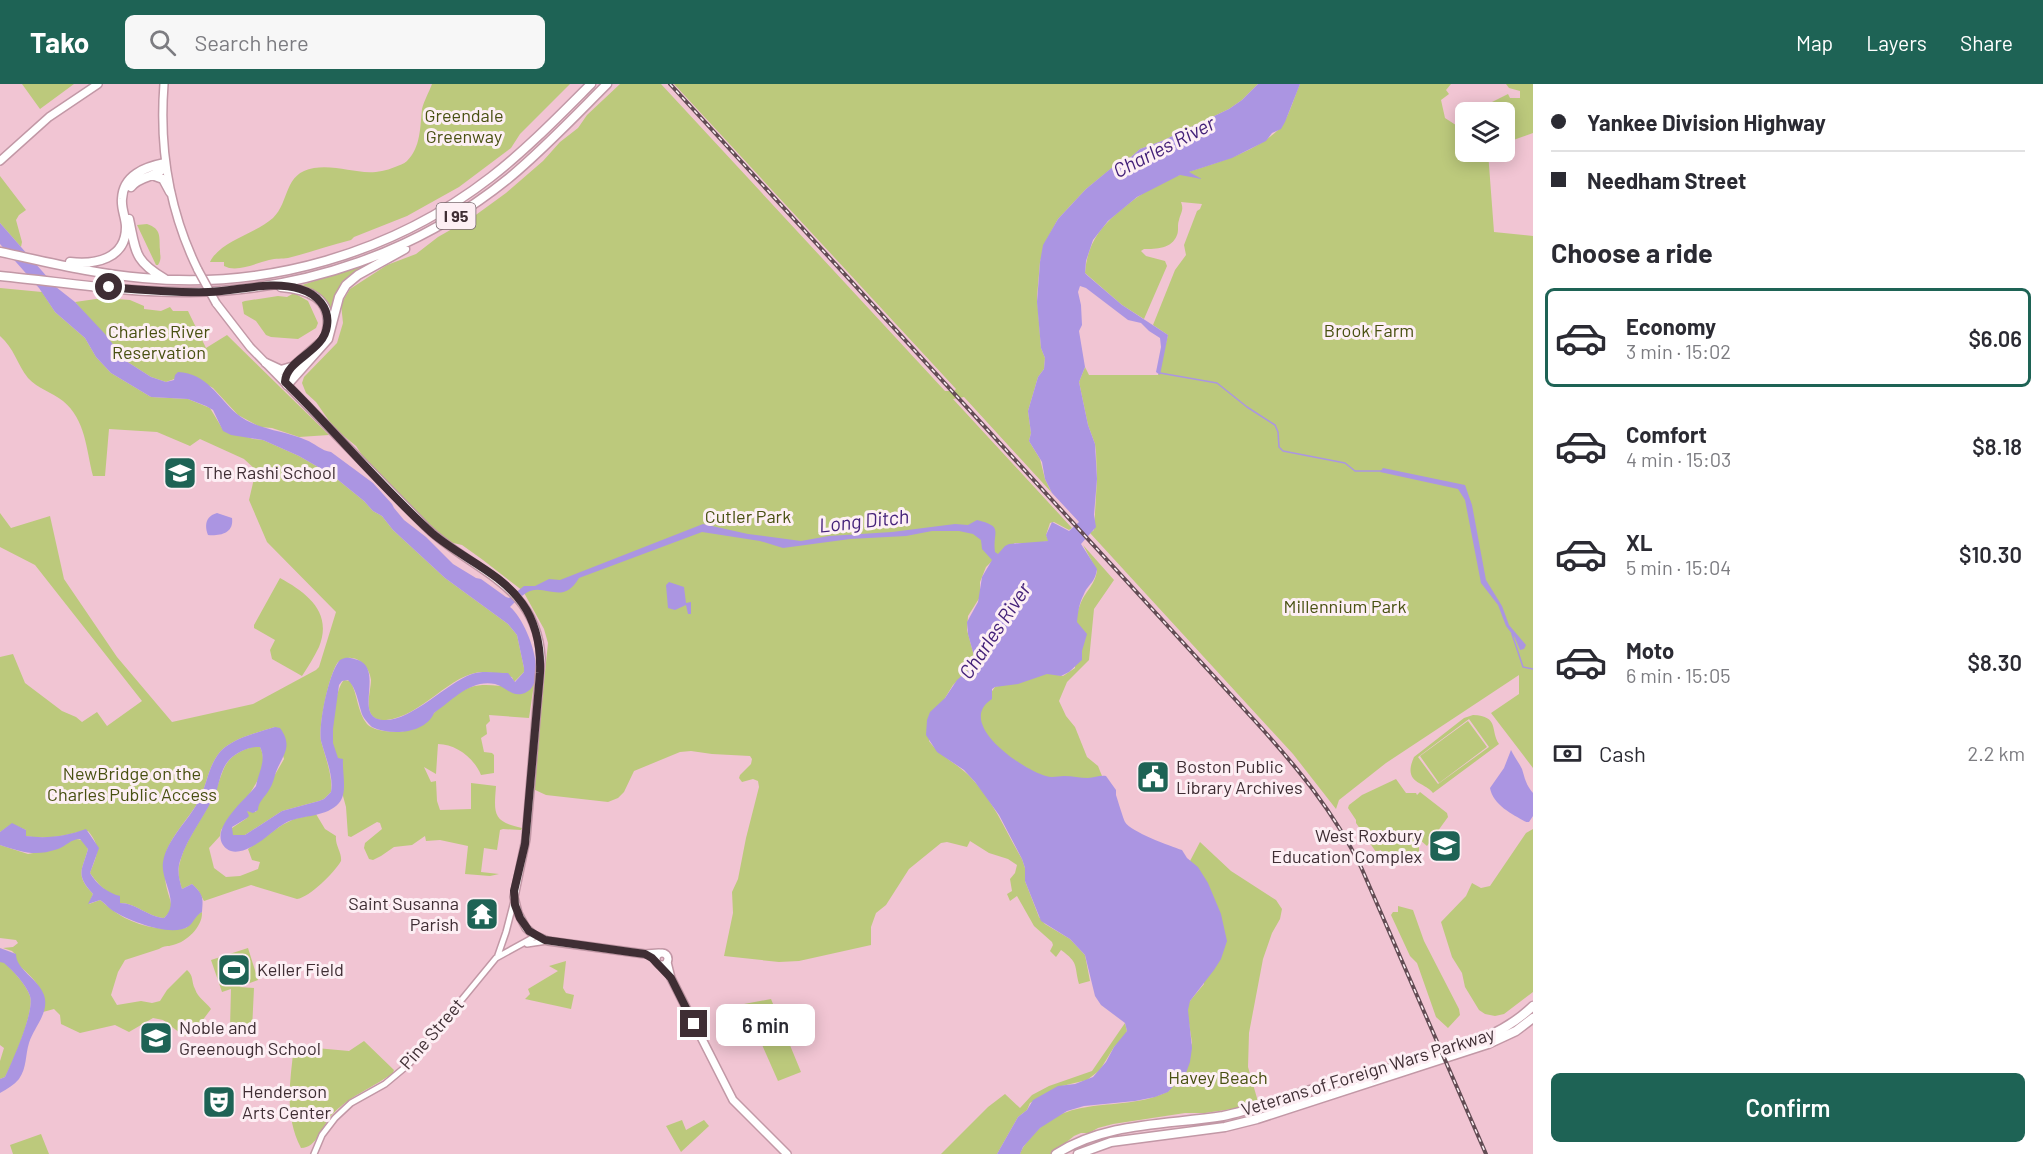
<!DOCTYPE html>
<html lang="en">
<head>
<meta charset="utf-8">
<style>
	:root { --surface:#fff; --page:#f7f7f7; --text:#2b2b33; --muted:#7c7c81; --line:#e1e1e2; --accent:#1e6355 }
	body { margin:0; font-family:Barlow,sans-serif; background:var(--page); color:var(--text); height:100vh; display:flex; flex-direction:column; font-size:22px; white-space:nowrap }
	* { box-sizing:border-box; margin:0 }
	p { font-size:20px; color:var(--muted) }
	.icon { flex:none; width:33px; height:33px; fill:none; stroke:currentColor; stroke-width:2; stroke-linecap:round; stroke-linejoin:round }
	.map { position:relative; flex:1; overflow:hidden }
	.sheet { display:flex; flex-direction:column; background:var(--surface); width:510px }
	.sheet>* { flex:none }
	.guide { display:grid; align-content:center; height:132px; padding:0 18px; background:var(--surface) }
	.fabs { position:absolute; left:1455px; top:18px; display:grid; gap:12px }
	.fabs a { display:grid; place-items:center; width:60px; height:60px; border-radius:9px; background:var(--surface); box-shadow:0 3px 15px #0003; font-size:30px }
	.end { position:absolute; width:27px; height:27px; margin:-14px; border:8px solid #3f2e34; background:#fff; box-shadow:0 0 0 3px #fff }
	.from { border-radius:50% }
	.bubble { position:absolute; height:42px; border-radius:9px; background:var(--surface); box-shadow:0 3px 15px #0003; font-size:20px; font-weight:600; line-height:42px; text-align:center }
	.guide b { display:flex; align-items:center; gap:21px; height:57px; font-size:22px }
	.guide b+b { border-top:2px solid var(--line) }
	.guide i { width:15px; height:15px; background:var(--text) }
	ul { padding:0; list-style:none }
	li { display:flex; align-items:center; gap:18px; height:99px; margin:0 12px 9px; padding:0 6px; border:3px solid transparent; border-radius:9px }
	li div { flex:1 }
	li b { display:block; font-size:22px }
	li em { font-style:normal; font-weight:600 }
	li.active { border-color:var(--accent) }
	li>.icon { width:54px; height:54px; stroke-width:1.5 }
	h2 { padding:0 18px; font-size:27px; line-height:72px }
	.pay { display:flex; align-items:center; gap:15px; height:66px; padding:0 18px; font-size:22px }
	.pay p { margin-inline-start:auto }
	.primary-button { display:flex; gap:12px; margin-top:auto; padding:12px 18px }
	.primary-button a { flex:1; height:69px; border-radius:9px; background:var(--accent); color:#fff; font-size:24px; font-weight:600; line-height:69px; text-align:center }
	header { display:flex; align-items:center; gap:36px; box-sizing:border-box; height:84px; padding:0 30px; background:var(--accent); color:#fff }
	header strong { font-size:28px }
	nav { display:flex; gap:33px; margin-inline-start:auto; font-size:21px }
	.search { width:420px; height:54px; background:var(--page); display:flex; align-items:center; gap:15px; box-sizing:border-box; padding:0 21px; border-radius:9px; color:var(--muted); font-size:22px }
	main { display:flex; flex:1; min-height:0 }
	.map>svg:first-child { display:block }
</style>
</head>
<body>
<header>
<strong>Tako</strong>
<div class="search"><svg class="icon" aria-label="search" viewBox="0 0 24 24"><circle cx="10" cy="10" r="6"/><path d="M15 15l6 6"/></svg>Search here</div>
<nav><a>Map</a><a>Layers</a><a>Share</a></nav>
</header>
<main>
<div class="map">
<svg width="1533" height="1070" viewBox="0 0 1533 1070">
	<rect width="100%" height="100%" fill="#f1c5d3"/>
	<path fill="#bcc97c" fill-rule="evenodd" d="M22 0H74L40 25Z
		M432 0H570L520 50 511 64 459 103 407 132 354 153 351 156C330 161 309 169 288 174 282 175 276 174 269 176 256 179 237 189 224 182V178H210C220 157 255 150 273 134 290 118 283 89 314 84 344 80 365 96 395 83 399 81 404 80 407 77 421 63 420 43 422 25 424 17 429 8 432 0Z
		M620 0H661L945 307H954L956 305 674 0H1258L1242 16 1229 25 1162 57 1140 65 1131 73 1118 79 1086 105 1058 135 1047 155 1040 178 1037 213 1041 264 1045 274 1044 285 1038 293 1028 327 1031 349 1029 357 1040 375 1045 395 1052 409 964 313 953 315 1072 444 1069 446 1054 438 1050 439 1046 451 1049 457 1030 460 1015 459 1001 468 986 483 980 498V513L968 532 967 546 976 579 953 601 945 614 929 657C941 674 961 681 974 697 995 720 1006 748 1022 775L1025 784V797L1039 833 1045 840 1070 855 1085 871 1090 897 1079 900C1074 881 1079 879 1061 866L1056 873 1050 867 1053 861 1052 858 1034 842 1017 812 1010 817 1007 810 1012 807 1010 795 1015 789 1017 781 1008 775 989 769 970 757 967 763 947 758 941 759 909 785 886 821 876 829 871 843V861L799 877 779 878 724 872 733 829 732 808 738 795 746 754 759 703 758 697 753 695 742 698 739 694 740 691 751 680 752 675 750 672 712 670 691 667 680 668 634 687 624 708 618 714 608 718 546 711 533 705 548 559 544 545 523 507 483 476 462 461 449 458 426 439 366 377 356 362 334 344 316 318 306 309 302 299 304 293 337 259 343 239 341 220 350 205 387 181 416 170 438 153 473 133 506 109 543 77 560 58 578 44 587 31Z
		M1300 0H1451L1446 6 1449 10 1441 16 1445 34 1465 47 1466 68H1488L1494 148 1533 152V684L1491 629 1519 610V591L1386 679 1339 716 1336 725 1293 670 1090 449 1094 446 1097 395 1096 368 1095 360 1088 341 1079 298 1085 283 1089 291H1158L1168 251 1153 241 1175 186 1186 171 1184 161 1197 127 1200 125 1202 120 1181 118C1184 126 1181 128 1179 136 1177 141 1179 146 1177 151 1172 165 1156 165 1144 165L1141 167 1146 172 1165 177 1167 182 1144 235 1122 221 1085 189C1087 163 1097 147 1116 130 1134 115 1152 101 1174 93 1211 79 1250 72 1278 46 1288 37 1294 13 1300 0Z
		M1506 0H1533V49L1505 59 1504 28H1482L1492 18 1508 10 1510 14H1520V7L1509 4Z
		M0 92 26 126 19 131 16 136 22 158 21 163 0 139Z
		M147 140C162 145 159 153 160 166 160 173 162 174 158 181H156L138 143 137 141Z
		M369 180 355 190 329 232 303 203 302 201Z
		M0 204 42 208 55 228 85 254 96 273 111 289 151 313 188 315 210 324 222 344 253 355 263 356 299 372 332 391 364 417 373 427 382 432 393 446 445 494 508 540 517 551 524 584V588L514 598 512 593C503 592 493 588 484 588 452 587 422 633 386 636 360 638 371 608 371 596 370 585 361 574 351 574 347 573 341 577 338 578 329 590 318 642 321 657 325 672 333 692 331 708L324 715 319 717 282 727 245 751H232V744L247 734V727L256 728 258 720 284 675 275 643C259 648 238 653 224 664 208 678 208 700 198 718 190 733 168 755 165 773 163 781 165 797 167 805 170 818 176 823 164 834 148 833 136 819 120 819V814C117 812 114 811 110 809 103 806 95 796 90 789 97 770 102 764 88 747 78 747 70 751 60 752 48 754 37 754 26 752V746L12 740 0 748V573L13 570 25 599 62 627 76 633 82 638 97 628 107 642 142 617 35 481 0 463V429L11 444 50 432 64 495 117 573 172 638 253 620 316 586 319 583 336 528 267 458 249 416 256 386 244 375 200 355 190 362 157 348 109 345 105 392H93C86 365 86 336 63 317 52 308 38 305 28 294 17 280 14 264 0 252Z
		M294 209 308 217 318 239 316 244 298 255 271 253 266 251 256 237 244 230 242 218 245 217 278 212 287 213Z
		M103 214 130 216 144 222V225L161 227 170 223 173 227H188L206 264 227 251 329 351 299 353 272 344 260 343 238 331 213 304 188 290 166 298 151 293 126 277 75 218Z
		M1083 461 1114 496 1094 525 1089 576 1067 598 1059 617 1066 632 1075 643 1087 673 1098 682 1102 692 1115 710 1048 697 986 659 978 627 995 603 1046 589 1063 592 1075 584C1076 563 1072 540 1080 521 1085 507 1094 503 1097 487Z
		M280 494C307 509 333 528 319 563 314 573 308 583 302 592L272 575 270 566 275 556 254 544V541Z
		M344 596 350 597C358 610 357 628 367 640 371 644 378 646 384 647 392 648 402 649 411 645 433 635 447 611 471 603 492 597 515 608 534 600L529 634 489 631 490 637 486 641 487 650 481 654 484 668 492 669 494 671V689L481 691C474 674 456 660 438 660L436 690 424 683 431 698 436 697 437 717 440 726 471 725V699L496 702C494 729 492 738 522 744L521 746 503 745 500 746 497 766 484 764 481 788 499 790 490 792 465 790 468 762 440 756 426 757 425 752 412 761 394 763 381 772 373 776 369 775 364 764 365 759 382 745 380 739 377 738 351 753 348 752 346 723 343 712 342 679C337 675 334 669 333 663 330 650 335 604 344 596Z
		M1473 631C1500 632 1490 647 1499 660L1433 709C1424 697 1402 700 1414 673L1464 634ZM1469 635 1489 663 1438 700 1418 673Z
		M1468 637 1487 663 1439 699 1420 672Z
		M256 662 260 663C274 690 236 726 221 746L220 752 209 764 214 784 226 793 240 792 258 785 260 778 252 776 248 765 282 741 294 735 316 730 325 745 336 752C335 762 342 768 341 777 334 789 310 813 297 815L251 801 204 817 198 806 192 800 182 805C179 796 177 787 180 778 187 751 208 729 217 703 221 693 223 682 231 674 238 668 247 664 256 662Z
		M1396 695 1406 709H1416L1417 711 1420 708 1447 729 1448 733 1427 762 1419 755V768L1382 770 1381 766 1376 768 1356 739V736L1348 724 1349 721 1362 711Z
		M1533 745V908L1504 930 1495 932 1485 930 1479 926 1465 903 1462 889 1452 873 1441 838 1466 812 1472 799 1481 804 1490 802 1526 749Z
		M74 755C82 755 85 757 88 765 82 787 75 791 93 810L89 820 100 816C104 819 107 822 111 825 131 841 161 848 186 844L198 830 202 828C203 842 187 858 173 861 167 863 165 861 159 865L125 876 118 888 111 911 117 921 141 917 152 919 160 917 167 906 187 886C194 892 191 897 195 905 198 914 206 918 211 925L193 949 184 952 163 936 153 934 129 948 115 941 80 949 61 940 60 931 54 925 43 928C48 908 33 893 18 881L15 876 16 871 12 867 3 864 13 863 18 859 16 856 0 854V761L28 770 59 764Z
		M1200 758 1231 787 1276 816 1282 825 1280 835 1272 849 1263 875 1249 949 1248 983 1259 1021 1205 1029H1185L1113 1040 1098 1044 1089 1049H1081L1074 1052 1052 1070H1020C1022 1063 1028 1057 1033 1051 1070 1008 1124 1030 1169 1007L1192 959 1187 926 1189 918 1204 900 1190 777Z
		M1398 822 1413 826 1424 857 1459 925 1460 931 1448 944 1436 933 1417 879 1410 872 1391 831 1393 828H1398Z
		M248 864 258 896 239 903 254 904 252 946 230 944 231 905 222 908 211 876Z
		M566 877 563 904 566 909 574 911 571 925 525 915 530 910 528 905 558 887 549 882Z
		M0 878H4C13 887 26 900 30 912 35 926 13 979 5 993L0 995V977L4 964 0 961Z
		M771 915 801 988 778 997 744 920Z
		M1125 939 1127 947 1125 952 1114 963 1100 986 1087 996 1062 1002 1030 1019 1027 1026 1018 1033 997 1070H941L988 1023 1005 1010 1020 1024 1032 1011 1049 1002 1092 987Z
		M364 957 394 986 393 989C373 1004 348 1012 331 1032 322 1042 317 1064 301 1064 284 1031 290 998 294 962L349 967Z
		M682 1036 686 1046 704 1036 709 1042 681 1068 666 1042Z
		M41 1050 49 1070H13L10 1061Z"/>
	<path fill="#ab95e2" d="M1258 0H1300L1285 38 1281 45 1272 49 1266 57 1232 74 1189 88 1202 95 1180 91 1137 113 1108 137 1093 156 1086 177 1085 189 1088 192 1122 221 1168 251 1160 291 1156 288 1161 263 1160 254 1149 247 1141 239 1128 236 1086 204 1080 202 1078 208 1081 221 1082 241 1079 247 1085 283 1079 298 1088 341 1095 360 1097 395 1094 431 1096 443 1081 460 1097 485C1095 499 1089 499 1084 510 1079 519 1078 529 1077 538L1087 550 1082 567V576L1069 588 1061 592 1047 590 1018 600 995 603 992 605V615C954 639 1023 686 1046 692 1052 694 1058 692 1064 692 1072 692 1080 694 1088 694 1094 694 1100 691 1106 692L1116 706V711C1118 717 1123 734 1125 738 1131 748 1170 762 1182 766L1187 774 1198 783 1208 799 1221 830 1227 857 1221 875 1214 886 1190 917 1188 926 1192 964 1190 978 1186 989 1168 1008 1155 1013 1135 1017 1084 1022 1067 1027 1040 1044 1023 1063 1020 1070H997L1018 1033 1027 1026 1033 1016 1058 1002 1075 1000 1093 993 1106 978 1114 963 1127 947 1125 939 1101 921 1095 912 1085 871 1070 855 1041 837 1025 797V784L1022 775 999 731 975 698 964 686 937 668 926 651 927 636 930 628 945 614 957 596 976 579 968 550 967 538 978 518 982 493 992 476 982 465 981 456 973 450 959 447H932L906 452 850 455 783 464 760 457 702 448 579 494C563 521 548 501 530 507 523 510 515 518 510 523 526 535 551 598 525 609 512 614 506 603 495 600 470 595 452 617 434 629 425 650 391 652 372 643 368 639 362 633 361 627 358 617 356 604 348 596L342 597 339 601 333 645V659L338 674 343 675C342 689 348 709 339 719 327 733 303 731 287 738 274 745 263 758 249 764 244 767 233 770 227 765 205 748 245 716 256 702 258 689 267 677 260 663 250 662 237 668 230 675 222 683 220 695 217 705 207 730 188 751 180 777 177 787 179 795 182 805L192 800C204 811 203 814 202 828 195 832 194 838 189 842 172 854 130 837 115 828 109 825 105 819 100 816L88 820 93 810C75 790 82 787 88 765L80 755C71 755 66 762 58 765 34 773 23 768 0 761V748L12 739 26 746V752C47 755 67 752 86 745L99 764 90 789C97 801 108 809 120 812V819C136 819 148 833 164 834 181 818 160 797 163 778 167 755 188 737 198 718 208 700 208 678 224 664 238 653 259 648 275 643L280 644C294 663 282 672 276 688 274 694 273 700 269 706 265 713 258 718 258 726L253 729 247 727 249 732 247 734 232 743 233 751H245L282 727 319 717 324 715 331 708C334 692 325 672 321 657 318 641 329 587 340 576 347 572 351 574 358 576 385 586 352 634 383 636 411 638 445 600 472 590 483 586 497 589 508 589L515 598 524 588V584L517 551 508 540 445 494 393 446 382 432 373 427 364 417 332 391 299 372 263 356 231 351 223 347 213 326 206 322 188 315 151 313 111 289 96 273 85 254 55 228 39 204 0 160V139L56 203 75 218 105 250 126 277 151 293 166 298 174 296 175 291 178 288C207 289 218 314 237 330 256 346 284 346 306 356 314 359 322 367 331 368L373 399 392 420 394 424 404 436 426 453 453 480 476 494 481 495 506 513 509 514 524 502H535L549 495 560 496 703 440 748 450 801 457 829 452 892 448 955 440 968 441 977 436C1005 443 992 447 995 468L998 470 1005 462 1009 460 1048 457 1046 451 1052 438 1069 447 1079 438 1052 409 1045 395 1042 378 1029 357 1031 349 1028 327 1038 293 1044 285 1045 274 1041 264 1037 218 1040 178 1043 161 1058 135 1086 105 1120 77 1131 73 1140 65 1162 57 1229 25 1242 16Z
		M1383 384 1465 401 1472 421 1486 496 1502 522 1509 541 1526 561 1524 565 1520 566 1515 554 1506 542 1498 521 1481 499 1465 416 1458 405 1380 388Z
		M217 429 232 434C234 449 221 452 208 451 204 441 206 432 217 429Z
		M669 498 684 503 686 519 691 518V530H688L686 521 675 526 668 524 666 501Z
		M1511 666C1514 672 1519 679 1522 685 1525 695 1526 701 1533 709V732L1529 738H1526C1512 730 1493 721 1490 704L1504 684Z
		M0 864 16 870C16 886 38 894 44 911 50 928 34 943 29 959 25 972 27 983 19 995 14 1001 7 1005 0 1009V995L5 993C12 978 35 927 30 912 26 900 13 887 4 879L0 878Z"/>
	<g fill="none" stroke-linecap="round" stroke-linejoin="round">
		<path stroke="#ab95e2" stroke-width="1.5" d="M1160 289 1217 299 1247 323 1275 341 1278 348 1279 363 1283 367 1345 379 1355 387H1381
			M1512 550 1523 583 1533 585"/>
		<defs>
			<path id="minor" d="M527 860 547 857
				M498 871 506 848 514 817
				M314 1070 322 1051 335 1034 351 1019 385 1000 409 980 496 874 536 852"/>
			<path id="major" d="M164 0C159 65 169 127 198 186
				M0 77 49 33 98 0
				M216 219 250 263 426 443C471 487 537 499 541 574L526 755 514 813 518 829 526 844 534 851 548 857 645 870 659 869
				M656 875a6 6 0 1 1 12 0a6 6 0 1 1-12 0Z
				M667 878 671 894 733 1016 787 1070"/>
			<path id="highway" d="M152 91 163 95 170 108
				M131 103C140 91 156 94 165 83
				M129 135C136 168 134 177 165 195
				M0 168C47 178 94 190 143 194 267 206 393 169 491 93 527 65 559 32 591 0
				M70 178C95 181 126 175 126 143 126 134 121 125 122 115 123 91 145 83 165 79
				M0 192C63 198 127 209 190 208 306 207 419 167 509 94 544 65 575 32 607 0
				M281 203C307 205 333 214 327 246
				M266 279 281 286 291 283
				M285 298 287 288 319 260
				M287 301 328 255 339 213 346 201 358 191 405 165
				M1056 1070C1106 1038 1167 1041 1223 1032 1253 1026 1281 1014 1310 1006 1350 995 1389 985 1428 973 1467 961 1503 951 1533 922
				M1078 1070 1111 1058 1225 1043 1257 1035 1488 960 1516 947 1533 934"/>
		</defs>
		<use href="#minor" stroke="#c298a6" stroke-width="8"/>
		<use href="#major" stroke="#c298a6" stroke-width="10"/>
		<use href="#highway" stroke="#c298a6" stroke-width="11"/>
		<use href="#minor" stroke="#fff" stroke-width="5"/>
		<use href="#major" stroke="#fff" stroke-width="7"/>
		<use href="#highway" stroke="#fff" stroke-width="8"/>
		<defs>
			<path id="rail" d="M670 0 1255 637C1297 683 1334 728 1361 783L1486 1070"/>
		</defs>
		<use href="#rail" stroke="#634c54" stroke-width="4"/>
		<use href="#rail" stroke="#fdeff4" stroke-width="1.5" stroke-dasharray="4.5" stroke-linecap="butt"/>
		<defs>
			<path id="major-bridge" d="M198 186 216 219"/>
		</defs>
		<use href="#major-bridge" stroke="#c298a6" stroke-width="10" stroke-linecap="butt"/>
		<use href="#major-bridge" stroke="#fff" stroke-width="7"/>
	</g>
	<g fill="none" stroke-linecap="round" stroke-linejoin="round">
		<path stroke="#3f2e34" stroke-width="8" d="M109 203C143 206 176 209 209 208 239 207 271 196 300 205 317 210 330 224 327 242 324 268 286 275 285 298 335 347 380 402 432 449 461 474 500 488 522 519 537 540 541 564 540 589L525 760 514 807 515 821 520 834 529 847 545 856 630 868 645 870 652 874 671 894 694 940"/>
	</g>
	<defs>
		<symbol id="school-square" viewBox="-11 -11 22 22"><rect x="-9" y="-9" width="18" height="18" rx="4" fill="#1e6355" stroke="#fdeff4"/><path d="M0-5L7-2L0 1L-7-2ZM-4 1L0 2.5L4 1V4Q0 6-4 4Z" fill="#fff"/></symbol>
		<symbol id="civic-square" viewBox="-11 -11 22 22"><rect x="-9" y="-9" width="18" height="18" rx="4" fill="#1e6355" stroke="#fdeff4"/><path d="M-.6-6.5H3V-4.5H.6V-3L4-1V1h2V6H-6V1h2V-1L-.6-3ZM-1.2 2.5V6h2.4V2.5Z" fill="#fff"/></symbol>
		<symbol id="temple-square" viewBox="-11 -11 22 22"><rect x="-9" y="-9" width="18" height="18" rx="4" fill="#1e6355" stroke="#fdeff4"/><path d="M0-6L5-2H3V0L6.5 2.5H4V6H1.5V3h-3V6H-4V2.5H-6.5L-3 0V-2H-5Z" fill="#fff"/></symbol>
		<symbol id="stadium-square" viewBox="-11 -11 22 22"><rect x="-9" y="-9" width="18" height="18" rx="4" fill="#1e6355" stroke="#fdeff4"/><path d="M0-5a6.5 5 0 1 0 0 10a6.5 5 0 1 0 0-10ZM-3.5-1.8h7v3.6h-7Z" fill="#fff"/></symbol>
		<symbol id="theatre-square" viewBox="-11 -11 22 22"><rect x="-9" y="-9" width="18" height="18" rx="4" fill="#1e6355" stroke="#fdeff4"/><path d="M-5-5.5Q0-4 5-5.5V0Q5 5 0 6Q-5 5-5 0ZM-3.3-2.5H-1v1.5H-3.3ZM1-2.5H3.3v1.5H1ZM-2.8 1Q0 5.5 2.8 1Z" fill="#fff"/></symbol>
	</defs>
	<g fill-rule="evenodd">
		<use href="#school-square" x="161" y="370" width="38" height="38"/>
		<use href="#civic-square" x="1134" y="674" width="38" height="38"/>
		<use href="#school-square" x="1426" y="743" width="38" height="38"/>
		<use href="#temple-square" x="463" y="811" width="38" height="38"/>
		<use href="#stadium-square" x="215" y="867" width="38" height="38"/>
		<use href="#school-square" x="137" y="935" width="38" height="38"/>
		<use href="#theatre-square" x="200" y="999" width="38" height="38"/>
	</g>
	<g text-anchor="middle" stroke-width="6" stroke-linejoin="round" paint-order="stroke">
		<rect fill="#fdeff4" stroke="#78686e" stroke-width="1.5" x="436.5" y="119" width="39" height="26" rx="4.5"/>
		<g font-size="16" font-weight="bold" fill="#3f2e34">
			<text x="456" y="138">I 95</text>
		</g>
		<g font-size="18" fill="#485011" stroke="#fdeff4">
			<text x="464" y="38">Greendale<tspan x="464" dy="21">Greenway</tspan></text>
			<text x="1369" y="253">Brook Farm</text>
			<text x="159" y="254">Charles River<tspan x="159" dy="21">Reservation</tspan></text>
			<text x="748" y="439">Cutler Park</text>
			<text x="1345" y="529">Millennium Park</text>
			<text x="132" y="696">NewBridge on the<tspan x="132" dy="21">Charles Public Access</tspan></text>
			<text x="1218" y="1000">Havey Beach</text>
		</g>
		<g font-size="18" fill="#3f2e34" stroke="#fdeff4" text-anchor="start">
			<text x="203" y="395">The Rashi School</text>
			<text x="1176" y="689">Boston Public<tspan x="1176" dy="21">Library Archives</tspan></text>
			<text x="1422" y="758" text-anchor="end">West Roxbury<tspan x="1422" dy="21">Education Complex</tspan></text>
			<text x="459" y="826" text-anchor="end">Saint Susanna<tspan x="459" dy="21">Parish</tspan></text>
			<text x="257" y="892">Keller Field</text>
			<text x="179" y="950">Noble and<tspan x="179" dy="21">Greenough School</tspan></text>
			<text x="242" y="1014">Henderson<tspan x="242" dy="21">Arts Center</tspan></text>
		</g>
		<g font-size="18" fill="#3f2e34" stroke="#fdeff4">
			<text transform="translate(432 950) rotate(-49)" y="6">Pine Street</text>
			<text transform="translate(1368 988) rotate(-17)" y="6">Veterans of Foreign Wars Parkway</text>
		</g>
		<g font-size="20" font-style="italic" fill="#442179" stroke="#fdeff4">
			<text transform="translate(1164 63) rotate(-27)" y="7">Charles River</text>
			<text transform="translate(864 437) rotate(-6)" y="7">Long Ditch</text>
			<text transform="translate(995 547) rotate(-56)" y="7">Charles River</text>
		</g>
	</g>
</svg>
<div class="fabs">
<a><svg class="icon" aria-label="layers" viewBox="0 0 24 24"><path d="M12 4l9 5-9 5-9-5zM3 14l9 5 9-5"/></svg></a>
</div>
<i class="end from" style="left:109px;top:203px"></i>
<i class="end" style="left:694px;top:940px"></i>
<div class="bubble" style="left:716px;top:920px;width:99px">6 min</div>
</div>
<section class="sheet">
<div class="guide">
<b><i class="from"></i>Yankee Division Highway</b>
<b><i></i>Needham Street</b>
</div>
<h2>Choose a ride</h2>
<ul>
<li class="active"><svg class="icon" aria-label="car" viewBox="0 0 24 24"><path d="M5 17H2v-5l4-1 3-4h7l3 4 3 1v5h-3M9 17h6M6 11h13"/><circle cx="7" cy="17" r="2"/><circle cx="17" cy="17" r="2"/></svg><div><b>Economy</b><p>3 min · 15:02</p></div><em>$6.06</em></li>
<li><svg class="icon" aria-label="car" viewBox="0 0 24 24"><path d="M5 17H2v-5l4-1 3-4h7l3 4 3 1v5h-3M9 17h6M6 11h13"/><circle cx="7" cy="17" r="2"/><circle cx="17" cy="17" r="2"/></svg><div><b>Comfort</b><p>4 min · 15:03</p></div><em>$8.18</em></li>
<li><svg class="icon" aria-label="car" viewBox="0 0 24 24"><path d="M5 17H2v-5l4-1 3-4h7l3 4 3 1v5h-3M9 17h6M6 11h13"/><circle cx="7" cy="17" r="2"/><circle cx="17" cy="17" r="2"/></svg><div><b>XL</b><p>5 min · 15:04</p></div><em>$10.30</em></li>
<li><svg class="icon" aria-label="car" viewBox="0 0 24 24"><path d="M5 17H2v-5l4-1 3-4h7l3 4 3 1v5h-3M9 17h6M6 11h13"/><circle cx="7" cy="17" r="2"/><circle cx="17" cy="17" r="2"/></svg><div><b>Moto</b><p>6 min · 15:05</p></div><em>$8.30</em></li>
</ul>
<div class="pay"><svg class="icon" aria-label="cash" viewBox="0 0 24 24"><path d="M3 7h18v10H3z"/><circle cx="12" cy="12" r="2"/></svg>Cash<p>2.2 km</p></div>
<div class="primary-button"><a>Confirm</a></div>
</section>
</main>
</body>
</html>
